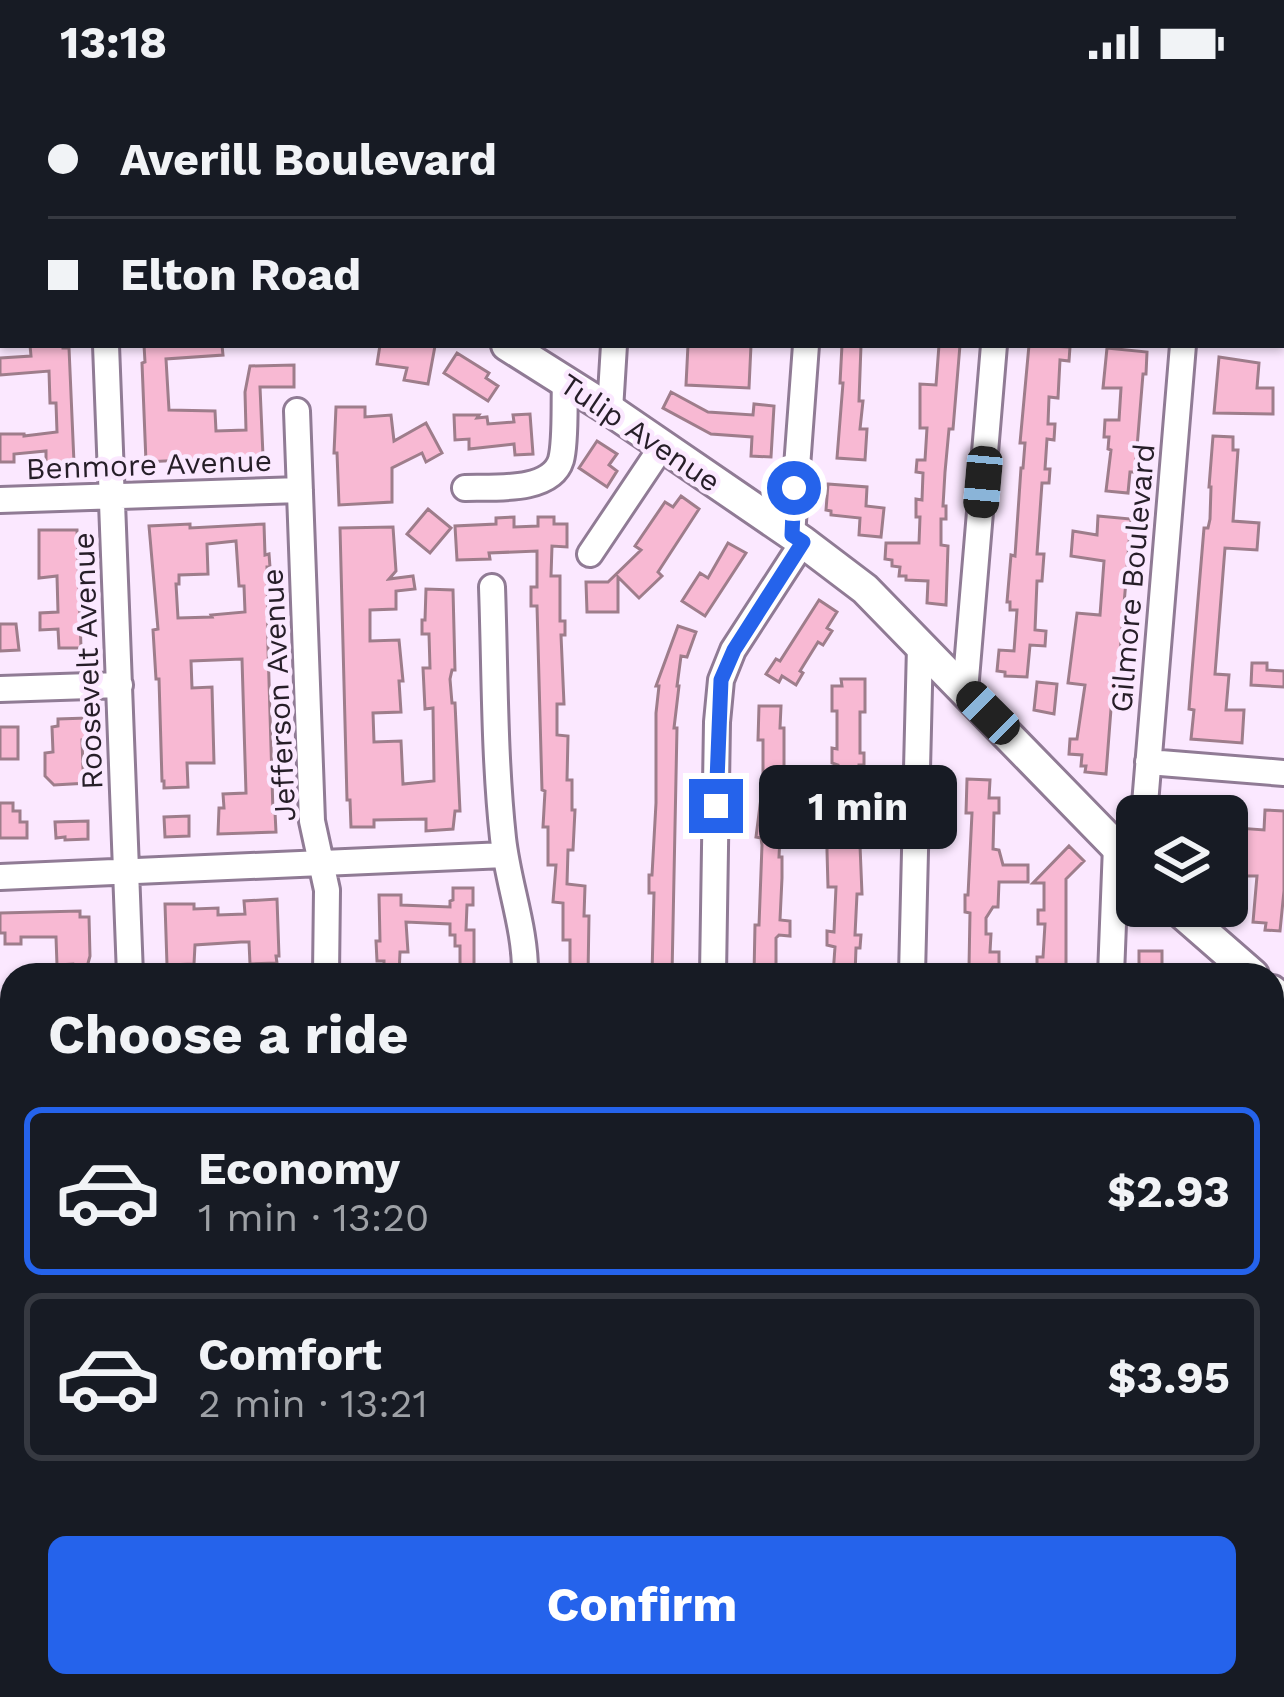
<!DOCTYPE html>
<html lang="en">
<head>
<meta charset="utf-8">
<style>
	:root { --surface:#171b24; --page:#20242c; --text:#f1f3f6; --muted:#9ea1a6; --line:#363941; --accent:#2563eb }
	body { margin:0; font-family:"Work Sans",sans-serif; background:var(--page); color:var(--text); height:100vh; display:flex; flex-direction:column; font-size:45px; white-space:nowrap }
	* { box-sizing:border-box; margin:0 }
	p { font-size:39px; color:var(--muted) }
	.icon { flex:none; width:66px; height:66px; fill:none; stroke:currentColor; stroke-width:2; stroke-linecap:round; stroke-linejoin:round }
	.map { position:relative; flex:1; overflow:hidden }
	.drawer { position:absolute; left:0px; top:879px; width:1284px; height:735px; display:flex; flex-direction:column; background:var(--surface); border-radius:36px 36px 0 0; box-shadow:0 3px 9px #0004 }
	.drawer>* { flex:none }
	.banner { position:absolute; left:0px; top:0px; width:1284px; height:264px; box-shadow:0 3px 9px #0004; display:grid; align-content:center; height:264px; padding:0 48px; background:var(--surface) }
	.fabs { position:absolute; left:1116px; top:711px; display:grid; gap:24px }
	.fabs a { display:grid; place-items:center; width:132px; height:132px; border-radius:18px; background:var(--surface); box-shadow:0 3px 9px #0004; font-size:60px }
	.end { position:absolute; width:54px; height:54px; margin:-27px; border:15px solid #2563eb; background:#fff; box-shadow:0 0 0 6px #fff }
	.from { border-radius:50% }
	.bubble { position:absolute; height:84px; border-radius:18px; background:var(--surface); box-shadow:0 3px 9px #0004; font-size:39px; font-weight:700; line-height:84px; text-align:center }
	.car { position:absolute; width:36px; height:72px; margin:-36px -18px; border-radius:15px; box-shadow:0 0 9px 3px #0007; background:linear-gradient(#222 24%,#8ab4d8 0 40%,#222 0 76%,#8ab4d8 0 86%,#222 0) }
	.banner b { display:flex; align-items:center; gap:42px; height:114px; font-size:45px }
	.banner b+b { border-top:3px solid var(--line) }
	.banner i { width:30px; height:30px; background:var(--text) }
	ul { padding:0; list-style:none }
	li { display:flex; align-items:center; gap:36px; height:168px; margin:0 24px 18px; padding:0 24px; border:6px solid var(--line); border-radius:18px }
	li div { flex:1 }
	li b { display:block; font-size:45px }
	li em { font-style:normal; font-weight:700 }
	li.active { border-color:var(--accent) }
	li>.icon { width:108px; height:108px; stroke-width:1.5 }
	h2 { padding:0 48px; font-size:54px; line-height:144px }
	.primary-button { display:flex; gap:24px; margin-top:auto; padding:24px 48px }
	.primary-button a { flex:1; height:138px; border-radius:18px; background:var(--accent); color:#fff; font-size:48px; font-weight:700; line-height:138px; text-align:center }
	.status { display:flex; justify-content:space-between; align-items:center; height:84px; padding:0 60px; background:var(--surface); direction:ltr }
	.status svg { height:33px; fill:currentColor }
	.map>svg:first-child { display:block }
</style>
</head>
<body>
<div class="status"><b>13:18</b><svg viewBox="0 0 49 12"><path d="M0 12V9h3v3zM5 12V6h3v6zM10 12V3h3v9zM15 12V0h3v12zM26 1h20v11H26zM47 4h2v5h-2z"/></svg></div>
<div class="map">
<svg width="1284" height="1613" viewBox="0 0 1284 1613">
	<rect width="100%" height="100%" fill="#fbe8ff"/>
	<path fill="#f8b9d3" stroke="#9e7d8b" stroke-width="3" fill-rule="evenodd" d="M30 261H63V264H69L74 379 46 380V367L14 370V378H0V350H24V352L57 348 56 319H50L49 287 0 291V274L31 272Z
		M144 261H222L223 271 166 275 169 326 215 327 216 347 246 346 245 308 250 282 294 281V303H260L263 372 146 378 142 279 145 278Z
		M380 261 435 262 428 300 404 296 407 284 377 280Z
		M688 261H751L749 304 686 301Z
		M842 261H861L859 317H863L860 345H867L865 376 837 374 843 299H840Z
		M939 261H960L953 345H949L945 388 943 422H946V435H941V461L948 462 946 521 927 519 928 497 906 496V492H899L900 483 892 482V476L885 475 886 459H919L920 433H916V415L922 416 923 389 916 388 917 376H925L927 344H920V300L936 301Z
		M1029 261 1070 263 1069 277 1060 276 1058 314 1049 313 1048 340H1055L1054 356 1047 355 1045 385H1050L1049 399H1042L1037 470H1044L1042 497H1037L1035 546 1046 547 1045 562 1030 561 1027 593 1005 592V588L997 587 999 566 1014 567 1017 526H1010V518H1007L1011 471 1015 472 1021 384H1023L1025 359H1020Z
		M1107 264 1147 268 1146 290H1143L1135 388H1130L1128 409 1106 407 1111 366 1108 365 1109 353H1104L1105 336H1119L1121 304H1103Z
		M457 269 489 289 486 294 498 302 488 317 444 289Z
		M1219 273 1259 279 1257 304H1273V330L1214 329Z
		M671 308 708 328 753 331 754 320 774 322 771 373 751 372 752 353 711 350 663 324Z
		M336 323H365V333L391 331 394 357 426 339 442 369 426 378 422 369 392 384V418L339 421 337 369H334Z
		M530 330 533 370 515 371 514 360 469 365V355L455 356 454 331H479L477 334 487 333 488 340 514 338 513 331Z
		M1213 352 1233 353V366H1238L1233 437 1259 439 1257 466 1225 464 1215 590 1229 591 1226 626H1244L1242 659 1191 655 1194 626 1189 625 1191 599 1204 444H1208L1210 435 1211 403H1209Z
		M597 357 617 370 609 381 617 387 607 403 579 384Z
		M828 400 867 403 866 422 884 424 881 453 859 451 860 434 831 431V427L826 426Z
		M681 412 699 425 658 488 662 492 639 514 618 493V528H587L586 498H608L641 466 635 462 665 418 673 423Z
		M428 425 451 444 430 469 407 450Z
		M1098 432 1131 435 1120 569 1115 612H1112L1106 690 1085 688 1086 682H1081L1082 671 1069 670 1070 655H1077L1085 601 1068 599 1077 529 1100 531 1104 477 1071 472 1073 447 1097 451Z
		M514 433V443L538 442V433H554V440H567V463L552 462 551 492H560V537H565V551H561L564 620H557V651L568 652 567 696H572V726H575L573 766H568L567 800 585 802 584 832H589L588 891H570V856H563V819L553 818 556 781H548V743H543L545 707 542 706 537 522H531V503H537V467L489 469 490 475 457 476 455 442 496 440V434Z
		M190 440V444L264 440 265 471 269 470 270 483H267L268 564 273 728H275L276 748 218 750 219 724H224L223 710 246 709 242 575 191 577 192 604 212 603 214 679H187L188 703 164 704V697H162L159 595H156L153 546 158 545 149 442ZM236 457 239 502H244L245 528 211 531 212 533 178 534 176 500H179V491L208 490 207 460Z
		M393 443 396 487 389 495 413 492 415 505 396 507V525L370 526V557L399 556 403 597H399L401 628 373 629 374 658 401 657 403 700 434 697 433 624 425 625 423 584H430L429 550H422V536H425L426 505 453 506 455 586H452L450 595 452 619H455L460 727H455L453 745 426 747V735L374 736V743H351L350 716H347L340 444Z
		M39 446H77L81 564H59L58 545 40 546V529L58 528 57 492 39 494Z
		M728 459 746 469 705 532 682 517 700 489 708 494Z
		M819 516 837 528 827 544 832 547 823 561 818 558 800 587 803 589 796 601 782 592 779 598 766 590 776 575 780 577Z
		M0 540H16L19 566 0 567Z
		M678 542 696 548 687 573 681 572 677 602H679L674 644H677L676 693 672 891H652L654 809H649V791H652L656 719V629L659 602H656Z
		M1252 579H1267V586L1284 587V603L1251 601Z
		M841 595H865V628H860V669H864V681H859L858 713 862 810H857L855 851H861L860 864H856L855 891H833L835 863 827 861V847L834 848 836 803H828L827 767V752H836L838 681 832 679V664L837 665V627H832V602H842Z
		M1037 598 1057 600 1054 630 1034 626Z
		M759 622H781L780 644H784V695H792V710L782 709 779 773H782V794L780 836 790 837V852L779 851 776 854V891H754L755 841H759L762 761 761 754 756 753 763 698V656H758Z
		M87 634 88 656H82L83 684H87L88 699 54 701 45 692V669L53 668 52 643 58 642V635Z
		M0 643H18V675H0Z
		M967 695 990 696 989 714H999V729H994L993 765 999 766 1003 781H1028V798H999L998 823H993L986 834V850H991L990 868H999V884L969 883 970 829 965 828V811H968L972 729H966Z
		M1195 715 1214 716V721L1224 722V732H1180L1181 719 1195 720Z
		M0 719H13V727H20V738H27V754H0Z
		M1265 726 1284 727V807L1280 847 1265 846 1266 839 1253 838 1257 792H1236L1238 744 1264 746Z
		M189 732V752L165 753 164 733Z
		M88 737V755L65 756V753L56 754 55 738Z
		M1069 762 1084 777 1066 795V888H1044V886H1037V873H1043L1045 840H1038V826H1044V799H1033Z
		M453 804H473V821H467L466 846H474V891H460V862H455V851H450V840L406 838 408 868H400L399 891H384V877H377L376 857H380L379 811H401V821L450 823V817L453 816Z
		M277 815 279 872H276L277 879 250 880 249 858H241L195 861 194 880 167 881 165 820H194V825L218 824V831L245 830 244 817Z
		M80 827V833H89L90 872 87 883 74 884 73 880 57 881 56 853H21V860H5V849H0V829Z
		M1139 867H1162V891H1139Z"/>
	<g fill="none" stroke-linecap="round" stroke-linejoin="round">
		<defs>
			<path id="minor" d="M22 3V0
				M452 3V0
				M638 3V0
				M827 3 828 0
				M0 229 3 228
				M1281 244H1284
				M106 261 130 891
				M610 326 614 261
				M297 327 312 737 327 806 326 891
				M465 404C492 403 551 409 561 376 566 358 564 320 565 299
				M0 416 300 406
				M792 451 806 261
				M590 470 661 364
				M492 503C495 586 494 671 503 754 508 800 526 845 525 891
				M0 605 120 601
				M965 607 994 261
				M1148 678 1284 689
				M1144 732 1183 261
				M0 793 505 771
				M713 891 717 638 721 596 733 566 803 458
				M912 891 920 562
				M1111 891 1116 762
				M0 988H12
				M1272 1012H1284
				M113 1613V1602
				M312 1613V1602
				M511 1613V1602
				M699 1613V1602
				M898 1613V1602
				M1097 1613 1098 1602"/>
			<path id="major" d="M0 100H3
				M507 261 610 326 803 458 865 505 1137 784
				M1174 822 1253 891
				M1272 907 1284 917"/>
		</defs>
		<use href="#minor" stroke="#907b95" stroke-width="30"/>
		<use href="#major" stroke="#907b95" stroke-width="36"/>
		<path stroke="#ae9fb1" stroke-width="3" stroke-dasharray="12 6" stroke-linecap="butt" d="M1029 3V0"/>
		<use href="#minor" stroke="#fff" stroke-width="24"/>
		<use href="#major" stroke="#fff" stroke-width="30"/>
	</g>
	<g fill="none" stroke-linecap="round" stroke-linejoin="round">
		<path stroke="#2563eb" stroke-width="15" d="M716 722 721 596 734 566 803 458 792 451 794 404"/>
	</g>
	<g text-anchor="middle" stroke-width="9" stroke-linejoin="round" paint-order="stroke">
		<g font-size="30" fill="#261e28" stroke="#fbe8ff">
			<text transform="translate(640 349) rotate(34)" y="10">Tulip Avenue</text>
			<text transform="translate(149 381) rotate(-2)" y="10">Benmore Avenue</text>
			<text transform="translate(1133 494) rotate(-85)" y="10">Gilmore Boulevard</text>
			<text transform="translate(88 577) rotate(-92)" y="10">Roosevelt Avenue</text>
			<text transform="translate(279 611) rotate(-93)" y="10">Jefferson Avenue</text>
		</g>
	</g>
</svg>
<div class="fabs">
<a><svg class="icon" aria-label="layers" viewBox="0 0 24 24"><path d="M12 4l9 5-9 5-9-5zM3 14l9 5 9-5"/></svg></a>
</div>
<i class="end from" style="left:794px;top:404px"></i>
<i class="end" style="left:716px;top:722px"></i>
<div class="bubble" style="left:759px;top:681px;width:198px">1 min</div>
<i class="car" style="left:983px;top:398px;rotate:185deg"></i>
<i class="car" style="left:988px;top:629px;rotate:315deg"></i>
<div class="banner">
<b><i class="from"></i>Averill Boulevard</b>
<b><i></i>Elton Road</b>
</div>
<section class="drawer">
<h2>Choose a ride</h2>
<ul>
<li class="active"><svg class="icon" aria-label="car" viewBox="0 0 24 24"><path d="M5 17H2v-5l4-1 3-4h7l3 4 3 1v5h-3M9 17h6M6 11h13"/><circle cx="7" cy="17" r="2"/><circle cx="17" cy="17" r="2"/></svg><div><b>Economy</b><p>1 min · 13:20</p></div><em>$2.93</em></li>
<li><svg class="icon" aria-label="car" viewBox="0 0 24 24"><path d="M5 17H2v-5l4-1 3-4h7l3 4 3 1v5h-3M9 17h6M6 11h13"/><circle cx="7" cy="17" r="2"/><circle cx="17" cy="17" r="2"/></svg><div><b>Comfort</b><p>2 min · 13:21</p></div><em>$3.95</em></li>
</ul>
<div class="primary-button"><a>Confirm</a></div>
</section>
</div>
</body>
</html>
